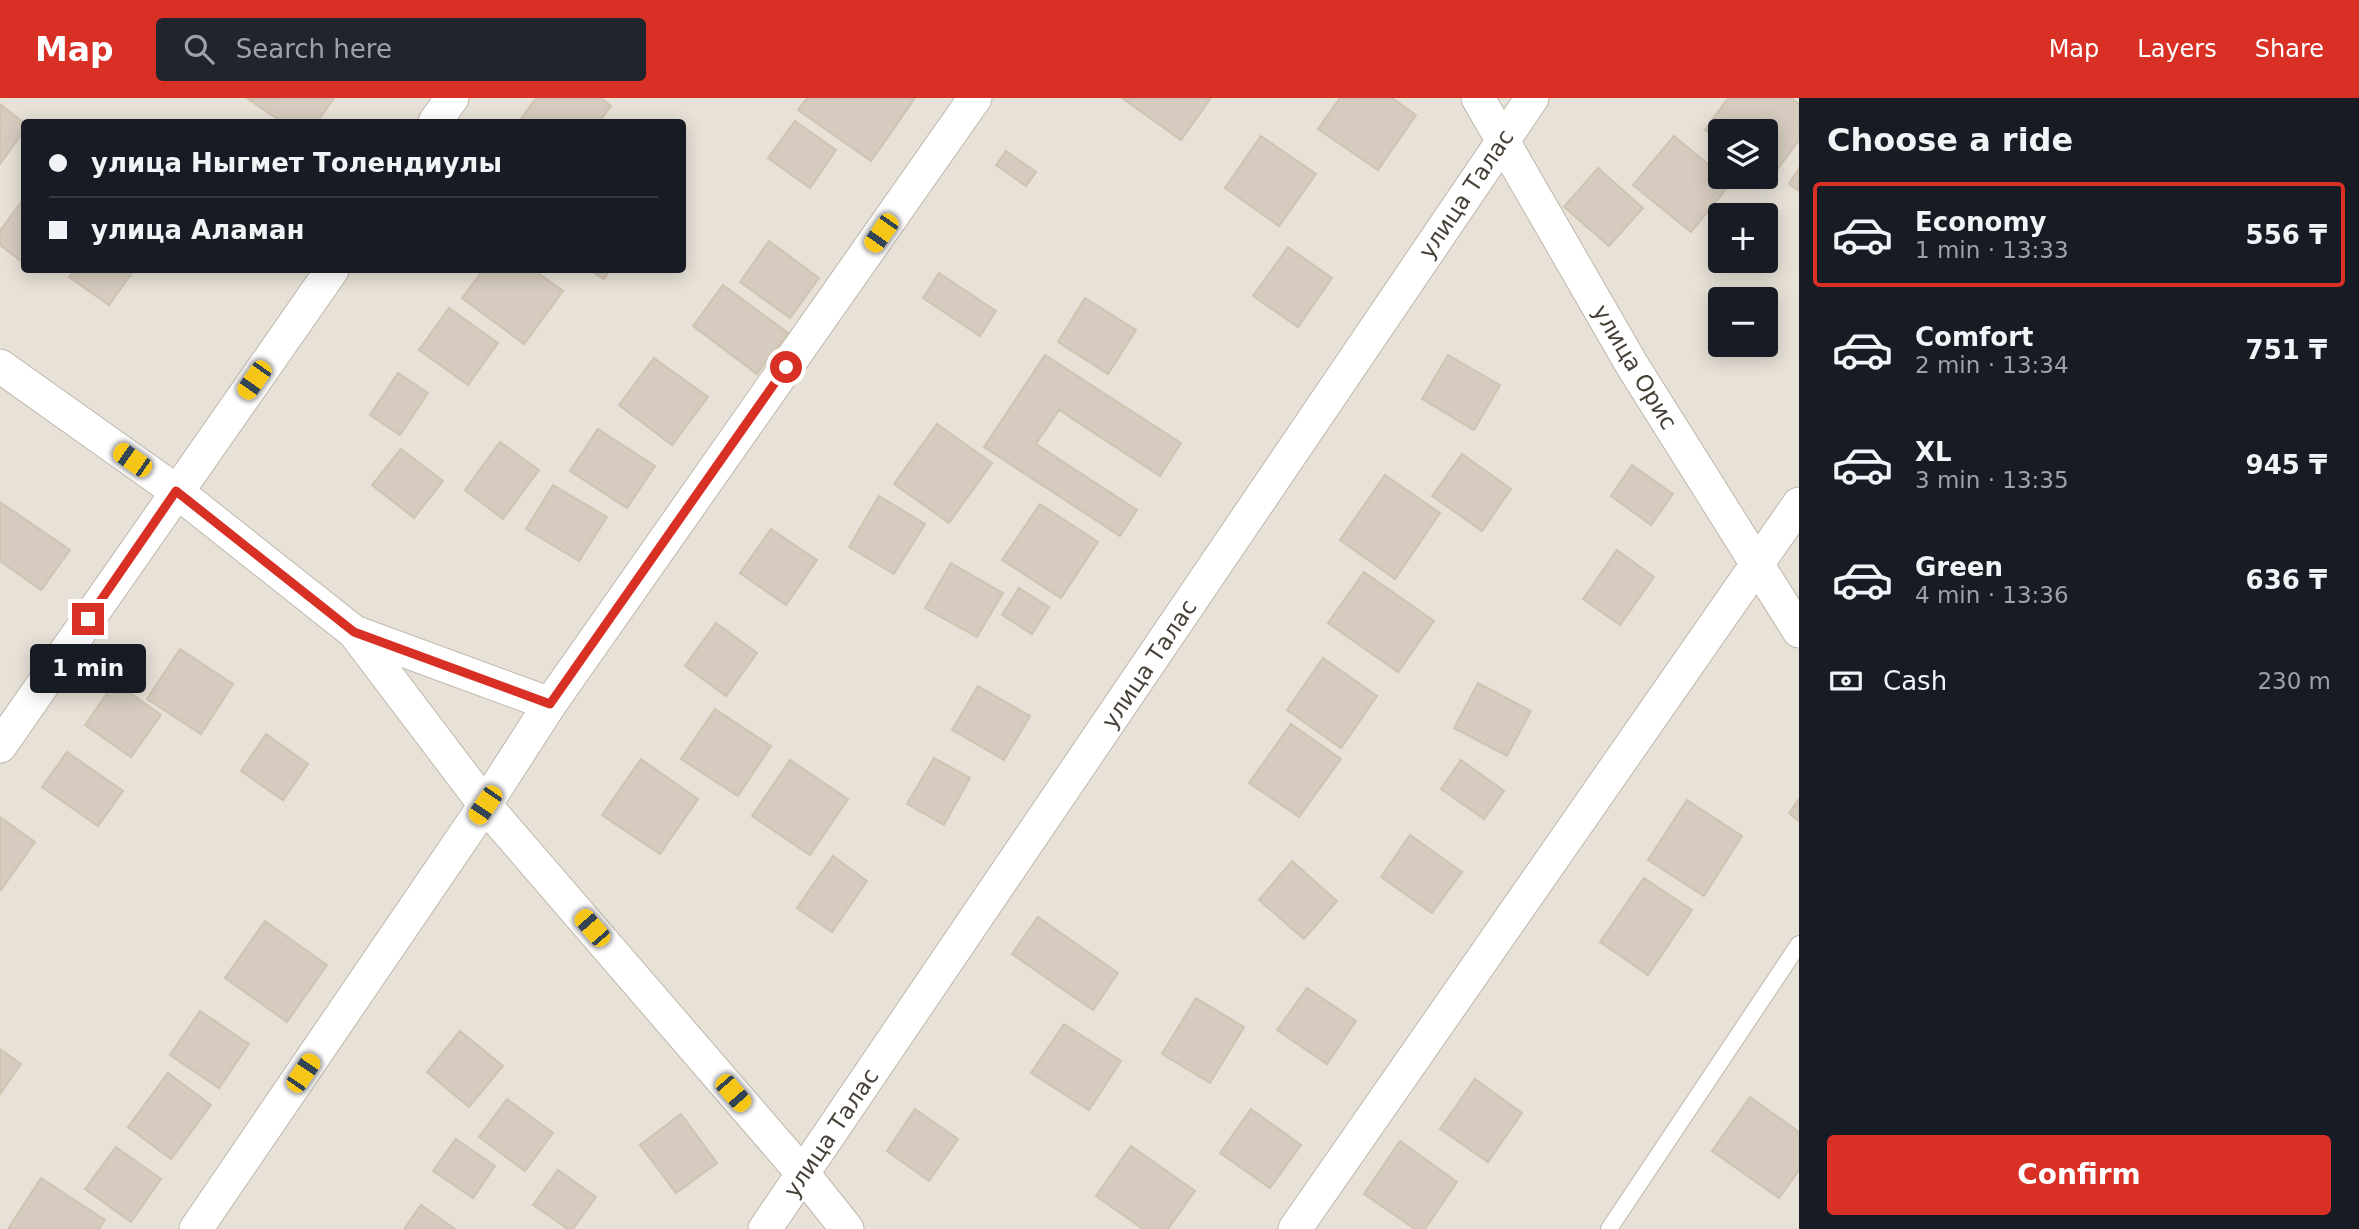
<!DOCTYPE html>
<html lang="en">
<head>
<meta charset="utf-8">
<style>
	:root { --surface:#171b24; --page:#20242c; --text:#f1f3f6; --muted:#9ea1a6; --line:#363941; --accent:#d93025 }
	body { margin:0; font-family:"DejaVu Sans",sans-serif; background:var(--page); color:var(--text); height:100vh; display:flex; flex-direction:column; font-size:26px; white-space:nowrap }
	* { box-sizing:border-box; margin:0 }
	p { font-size:23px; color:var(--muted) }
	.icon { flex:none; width:38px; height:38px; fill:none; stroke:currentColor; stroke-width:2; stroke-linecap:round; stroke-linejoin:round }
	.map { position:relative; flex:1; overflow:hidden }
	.sheet { display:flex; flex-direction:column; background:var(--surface); width:560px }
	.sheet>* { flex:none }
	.guide { position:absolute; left:21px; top:21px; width:665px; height:154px; border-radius:7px; box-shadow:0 4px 18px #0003; display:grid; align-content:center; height:154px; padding:0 28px; background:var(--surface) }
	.tools { position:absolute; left:1708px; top:21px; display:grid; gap:14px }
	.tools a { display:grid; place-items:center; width:70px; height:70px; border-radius:7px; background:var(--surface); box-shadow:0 4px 18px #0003; font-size:35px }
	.end { position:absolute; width:32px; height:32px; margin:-16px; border:9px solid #d93025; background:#fff; box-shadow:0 0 0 4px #fff }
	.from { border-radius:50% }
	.bubble { position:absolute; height:49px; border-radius:7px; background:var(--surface); box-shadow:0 4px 18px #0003; font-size:23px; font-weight:800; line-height:49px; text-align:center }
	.car { position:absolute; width:21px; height:42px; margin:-21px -10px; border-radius:9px; box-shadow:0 0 5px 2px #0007; background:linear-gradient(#f5c518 24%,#345 0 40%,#f5c518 0 76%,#345 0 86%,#f5c518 0) }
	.guide b { display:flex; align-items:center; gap:24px; height:66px; font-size:26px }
	.guide b+b { border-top:2px solid var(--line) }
	.guide i { width:18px; height:18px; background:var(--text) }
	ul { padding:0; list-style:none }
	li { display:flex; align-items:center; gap:21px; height:105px; margin:0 14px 10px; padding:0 14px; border:4px solid transparent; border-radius:7px }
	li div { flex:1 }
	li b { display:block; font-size:26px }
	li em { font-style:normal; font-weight:800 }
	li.current { border-color:var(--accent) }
	li>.icon { width:63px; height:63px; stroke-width:1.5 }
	h2 { padding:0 28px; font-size:32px; line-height:84px }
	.pay { display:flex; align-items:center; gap:18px; height:77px; padding:0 28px; font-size:26px }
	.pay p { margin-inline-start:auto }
	.primary-button { display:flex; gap:14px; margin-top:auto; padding:14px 28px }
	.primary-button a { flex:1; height:80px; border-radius:7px; background:var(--accent); color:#fff; font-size:28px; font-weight:800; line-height:80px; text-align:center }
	header { display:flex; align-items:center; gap:42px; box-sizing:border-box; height:98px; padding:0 35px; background:var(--accent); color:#fff }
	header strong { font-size:33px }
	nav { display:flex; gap:38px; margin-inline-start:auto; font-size:24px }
	.search { width:490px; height:63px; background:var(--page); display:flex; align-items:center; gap:18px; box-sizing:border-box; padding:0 24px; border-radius:7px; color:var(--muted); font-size:26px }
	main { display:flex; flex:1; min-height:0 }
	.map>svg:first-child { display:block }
</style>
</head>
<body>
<header>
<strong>Map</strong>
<div class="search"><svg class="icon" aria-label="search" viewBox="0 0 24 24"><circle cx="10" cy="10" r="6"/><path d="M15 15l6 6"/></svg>Search here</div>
<nav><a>Map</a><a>Layers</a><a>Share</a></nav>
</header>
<main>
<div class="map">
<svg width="1799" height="1131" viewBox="0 0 1799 1131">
	<rect width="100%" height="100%" fill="#f3f0e9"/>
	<path fill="#e7e1d7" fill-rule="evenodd" d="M0 0H1799V1131H0ZM24 24H682V172H24ZM1720 33H1766V79H1720ZM1720 117H1766V163H1720ZM1720 201H1766V247H1720Z"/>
	<path fill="#d5cbbe" stroke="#cfc3b2" stroke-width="2" d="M334 0 317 24H282L248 1Z
		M536 0H601L611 8 599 24H519Z
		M807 0H915L871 63 798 12Z
		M1122 0H1211L1181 42Z
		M1340 0H1392L1416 17 1378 72 1318 31Z
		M1728 0H1791L1799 6V42L1771 80 1766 76V33H1720V43L1705 32Z
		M0 6 24 25V33L0 66Z
		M795 23 836 52 810 90 768 60Z
		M1261 38 1316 76 1279 128 1225 90Z
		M1674 38 1720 76V79L1731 85 1691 134 1633 87Z
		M1006 53 1036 74 1026 88 996 67Z
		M1598 70 1643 110 1609 148 1564 109Z
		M1799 70V93L1789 86Z
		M24 100V165L0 147V133Z
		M769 143 819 180 790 220 740 184Z
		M1288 149 1332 180 1298 229 1253 198Z
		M75 172H134L109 207 69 179Z
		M483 172H534L563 193 524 246 462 200Z
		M589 172H610L604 181Z
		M939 175 996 213 980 238 923 200Z
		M723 187 788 235 757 276 693 228Z
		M1085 200 1136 232 1108 276 1058 244Z
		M449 210 498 245 468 287 419 252Z
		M1045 257 1181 345 1160 378 1059 312 1036 346 1137 412 1120 438 984 349Z
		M1448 257 1500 287 1474 332 1422 301Z
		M654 260 708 299 672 347 619 307Z
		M398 275 428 295 400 337 370 317Z
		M937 326 992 365 949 425 894 386Z
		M598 331 655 368 627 410 570 373Z
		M500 344 539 372 503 421 465 392Z
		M401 351 443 383 414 420 372 387Z
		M1462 356 1511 391 1482 433 1432 398Z
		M1632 367 1673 396 1651 427 1611 398Z
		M1385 377 1440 415 1395 481 1340 442Z
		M553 387 607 419 579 463 526 431Z
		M879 398 925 426 894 476 849 449Z
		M0 404 70 452 41 492 0 463Z
		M1040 406 1098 444 1061 500 1002 462Z
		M771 431 817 462 786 507 740 475Z
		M1617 452 1654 479 1620 527 1583 501Z
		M951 465 1003 495 977 539 925 510Z
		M1364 474 1434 523 1398 574 1328 525Z
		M1019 490 1049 509 1032 536 1002 517Z
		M716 525 757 555 726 598 685 568Z
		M180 551 233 586 201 636 147 601Z
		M1323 560 1377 598 1341 650 1287 612Z
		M115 584 161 617 131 659 85 627Z
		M1478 585 1531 613 1507 658 1454 630Z
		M978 588 1030 618 1004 662 952 632Z
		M715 611 771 648 738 698 681 661Z
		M1291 626 1341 661 1299 719 1249 685Z
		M266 636 308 666 283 702 241 673Z
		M67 654 123 693 98 728 42 689Z
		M934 660 970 680 944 727 907 706Z
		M641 661 698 701 660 756 602 717Z
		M790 662 848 701 810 757 752 718Z
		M1461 662 1504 693 1484 721 1441 691Z
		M1799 701V723L1789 715Z
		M1687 702 1742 738 1704 798 1648 762Z
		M0 719 35 744 1 792 0 791Z
		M1410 737 1462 774 1432 815 1381 779Z
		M833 758 867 783 832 834 797 810Z
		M1292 763 1337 803 1304 841 1259 802Z
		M1644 780 1692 812 1648 877 1600 844Z
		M1038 819 1118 875 1093 912 1012 856Z
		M265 823 327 867 287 924 225 880Z
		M1307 890 1356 923 1327 966 1277 932Z
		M1196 900 1244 929 1210 985 1162 956Z
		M200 913 249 946 219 990 170 957Z
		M1064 926 1121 963 1089 1012 1031 975Z
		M460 933 503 968 469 1009 427 974Z
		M0 951 21 966 0 996Z
		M168 975 211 1007 171 1061 128 1029Z
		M1475 981 1522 1015 1488 1064 1440 1031Z
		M1750 999 1799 1034V1072L1779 1100 1712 1053Z
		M507 1001 553 1035 525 1073 479 1039Z
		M915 1011 958 1041 929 1083 887 1053Z
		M1251 1011 1301 1047 1270 1090 1220 1055Z
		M681 1016 717 1065 676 1095 640 1047Z
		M456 1041 495 1068 473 1100 433 1073Z
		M1400 1043 1457 1084 1425 1131H1415L1364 1096Z
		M1131 1048 1195 1093 1168 1131H1143L1096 1098Z
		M116 1049 161 1081 131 1124 85 1091Z
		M558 1072 596 1099 573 1131H568L533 1107Z
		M41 1080 105 1122 99 1131H8Z
		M421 1107 455 1131H404Z"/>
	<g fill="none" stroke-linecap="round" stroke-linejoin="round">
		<defs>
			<path id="service" d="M1609 1131 1799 846"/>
			<path id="minor" d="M1478 0 1632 267 1799 533
				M435 24 452 0
				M0 268 176 393 354 534 485 707 804 1077 847 1131
				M354 534 550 606
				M0 648 332 172
				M196 1131 485 707 550 606 975 0
				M765 1131 1532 0
				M1295 1131 1799 406"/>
		</defs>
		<use href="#service" stroke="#bfb7ab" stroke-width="18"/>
		<use href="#minor" stroke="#bfb7ab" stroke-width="35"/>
		<use href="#service" stroke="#fff" stroke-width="16"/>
		<use href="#minor" stroke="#fff" stroke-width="33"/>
	</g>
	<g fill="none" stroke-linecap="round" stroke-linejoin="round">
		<path stroke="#d93025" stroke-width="9" d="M88 521 176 393 354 534 550 606 786 269"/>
	</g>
	<g text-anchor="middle" stroke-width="5" stroke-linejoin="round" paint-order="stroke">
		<g font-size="23" fill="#474037" stroke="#fff">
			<text transform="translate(1466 96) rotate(-56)" y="8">улица Талас</text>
			<text transform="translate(1635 269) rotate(59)" y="8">улица Орис</text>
			<text transform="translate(1149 566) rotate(-56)" y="8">улица Талас</text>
			<text transform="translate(831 1035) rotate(-56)" y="8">улица Талас</text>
		</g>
	</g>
</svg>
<div class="tools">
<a><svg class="icon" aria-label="layers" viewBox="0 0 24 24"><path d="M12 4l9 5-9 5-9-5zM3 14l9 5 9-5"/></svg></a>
<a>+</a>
<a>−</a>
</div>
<i class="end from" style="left:786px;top:269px"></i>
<i class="end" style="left:88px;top:521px"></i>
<div class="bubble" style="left:30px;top:546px;width:116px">1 min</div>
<i class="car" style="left:881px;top:135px;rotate:215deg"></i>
<i class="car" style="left:254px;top:282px;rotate:215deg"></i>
<i class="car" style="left:132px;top:362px;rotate:305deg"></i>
<i class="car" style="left:485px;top:707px;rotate:214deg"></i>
<i class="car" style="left:592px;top:830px;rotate:319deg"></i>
<i class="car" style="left:303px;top:975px;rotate:34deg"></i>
<i class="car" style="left:733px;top:995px;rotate:139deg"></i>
<div class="guide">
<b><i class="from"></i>улица Ныгмет Толендиулы</b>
<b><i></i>улица Аламан</b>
</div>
</div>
<section class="sheet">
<h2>Choose a ride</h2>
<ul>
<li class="current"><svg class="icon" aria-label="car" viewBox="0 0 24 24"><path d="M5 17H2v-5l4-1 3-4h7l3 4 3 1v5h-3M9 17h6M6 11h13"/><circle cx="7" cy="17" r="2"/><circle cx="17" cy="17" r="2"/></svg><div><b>Economy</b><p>1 min · 13:33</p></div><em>556 ₸</em></li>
<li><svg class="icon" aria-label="car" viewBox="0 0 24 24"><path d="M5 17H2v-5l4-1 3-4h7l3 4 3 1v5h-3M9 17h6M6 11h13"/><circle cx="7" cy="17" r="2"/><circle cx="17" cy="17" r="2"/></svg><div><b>Comfort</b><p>2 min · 13:34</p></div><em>751 ₸</em></li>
<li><svg class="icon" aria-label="car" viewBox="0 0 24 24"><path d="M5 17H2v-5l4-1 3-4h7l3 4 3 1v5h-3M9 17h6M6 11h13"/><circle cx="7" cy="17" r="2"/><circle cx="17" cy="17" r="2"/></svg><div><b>XL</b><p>3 min · 13:35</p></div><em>945 ₸</em></li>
<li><svg class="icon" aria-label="car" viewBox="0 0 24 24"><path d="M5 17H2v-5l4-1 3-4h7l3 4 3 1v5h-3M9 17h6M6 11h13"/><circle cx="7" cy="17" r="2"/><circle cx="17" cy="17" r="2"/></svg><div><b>Green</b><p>4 min · 13:36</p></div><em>636 ₸</em></li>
</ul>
<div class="pay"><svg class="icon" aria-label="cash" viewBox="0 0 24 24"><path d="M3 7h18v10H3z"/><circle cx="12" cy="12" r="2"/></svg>Cash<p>230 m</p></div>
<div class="primary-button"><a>Confirm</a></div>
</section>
</main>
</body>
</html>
